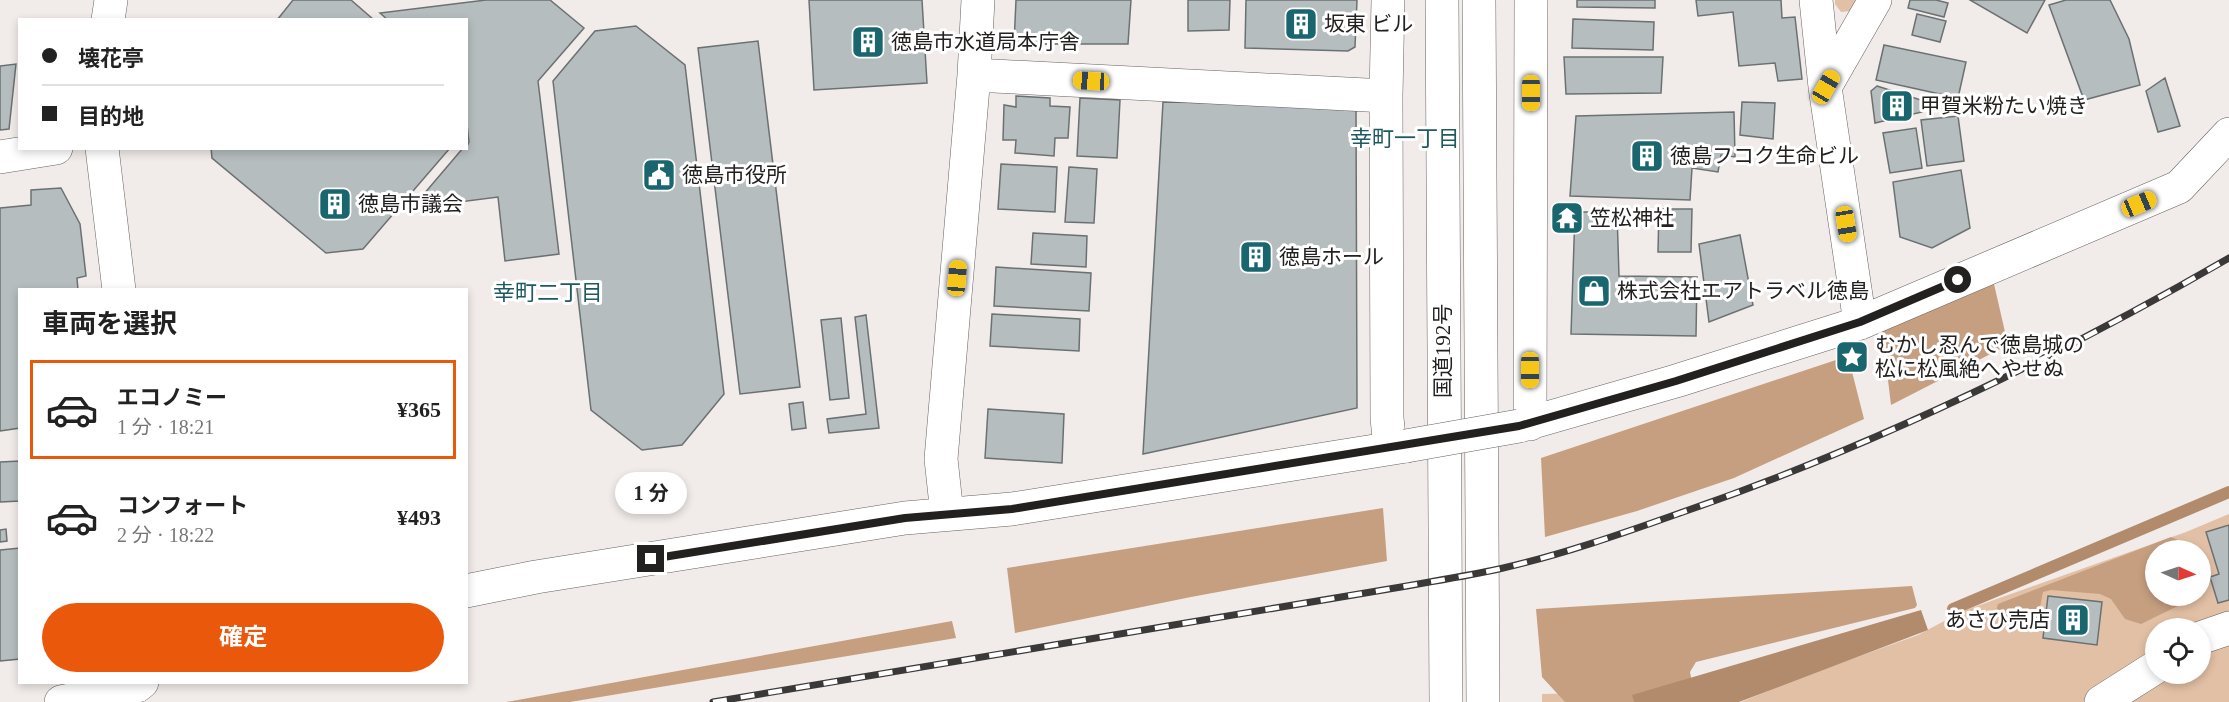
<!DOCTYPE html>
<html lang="ja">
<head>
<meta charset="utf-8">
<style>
	:root { --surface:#fff; --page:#f6f6f6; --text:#222; --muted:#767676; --line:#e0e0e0; --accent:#ea580c }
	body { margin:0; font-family:"Times New Roman","Noto Sans JP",serif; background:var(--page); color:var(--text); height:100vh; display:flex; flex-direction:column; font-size:22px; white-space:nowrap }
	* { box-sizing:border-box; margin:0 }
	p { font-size:20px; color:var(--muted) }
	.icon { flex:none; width:33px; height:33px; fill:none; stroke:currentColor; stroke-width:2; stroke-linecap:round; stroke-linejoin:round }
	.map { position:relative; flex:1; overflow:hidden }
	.details { position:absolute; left:18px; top:288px; width:450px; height:396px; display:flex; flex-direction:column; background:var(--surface); border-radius:0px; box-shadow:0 3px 9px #0003 }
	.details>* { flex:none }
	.top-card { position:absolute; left:18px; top:18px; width:450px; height:132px; border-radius:0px; box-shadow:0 3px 9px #0003; display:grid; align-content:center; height:132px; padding:0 24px; background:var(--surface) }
	.needle { width:39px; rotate:93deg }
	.fabs { position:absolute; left:2145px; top:540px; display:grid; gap:12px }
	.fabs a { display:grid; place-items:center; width:66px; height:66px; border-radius:50%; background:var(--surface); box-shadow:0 3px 9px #0003; font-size:30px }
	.end { position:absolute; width:27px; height:27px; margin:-14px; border:8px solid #232120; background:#fff; box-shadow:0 0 0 3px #fff }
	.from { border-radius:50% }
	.bubble { position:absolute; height:42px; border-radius:21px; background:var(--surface); box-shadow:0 3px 9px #0003; font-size:20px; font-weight:700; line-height:42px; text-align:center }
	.car { position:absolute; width:18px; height:36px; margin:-18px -9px; border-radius:8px; box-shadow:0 0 4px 2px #0007; background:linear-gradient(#f5c518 24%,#345 0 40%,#f5c518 0 76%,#345 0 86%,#f5c518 0) }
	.top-card b { display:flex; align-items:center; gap:21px; height:57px; font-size:22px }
	.top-card b+b { border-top:2px solid var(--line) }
	.top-card i { width:15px; height:15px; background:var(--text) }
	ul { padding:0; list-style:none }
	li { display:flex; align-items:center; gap:18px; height:99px; margin:0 12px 9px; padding:0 12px; border:3px solid transparent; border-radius:0px }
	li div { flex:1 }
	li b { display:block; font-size:22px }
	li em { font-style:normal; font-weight:700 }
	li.selected { border-color:var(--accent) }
	li>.icon { width:54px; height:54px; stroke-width:1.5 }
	h2 { padding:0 24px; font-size:27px; line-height:72px }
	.primary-button { display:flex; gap:12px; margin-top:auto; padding:12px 24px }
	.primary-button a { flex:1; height:69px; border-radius:36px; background:var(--accent); color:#fff; font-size:24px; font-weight:700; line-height:69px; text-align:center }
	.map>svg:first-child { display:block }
</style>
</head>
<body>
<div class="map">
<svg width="2229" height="702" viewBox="0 0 2229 702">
	<rect width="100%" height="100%" fill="#f1ece9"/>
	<path fill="#e2c0a5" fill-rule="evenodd" d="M1835 0H1857L1851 11 1841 12 1835 4Z
		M2229 514V702H1741L1802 677 1918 635 1963 611 2186 532ZM2156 550H2200V596H2156ZM2156 628H2200V674H2156Z
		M1631 692 1634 702H1542V694Z"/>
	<path fill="#c69f80" d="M1994 284 2008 345 1891 405 1882 330Z
		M1848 356 1864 419 1734 478 1637 511 1545 537 1541 458Z
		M1383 508 1387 561 1191 597 1015 633 1007 568Z
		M2171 537 2189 545 2191 550H2156V596H2191L2184 603 2141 624 2125 619 2111 599 2100 594 2051 590 2043 592 2037 622 2028 628 2014 626 1996 611 1998 604Z
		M1912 586 1917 605 1915 608 1696 662 1690 672 1696 702H1565L1542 677 1536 609Z
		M952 621 956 638 570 702H506Z"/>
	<path fill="#b28b6d" d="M1921 610 1928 630 1739 702H1634L1632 695Z"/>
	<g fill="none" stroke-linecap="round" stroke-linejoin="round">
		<path stroke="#b28b6d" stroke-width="12" d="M1953 609 2229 492"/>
	</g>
	<path fill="#b6bdbe" stroke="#6b7172" stroke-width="1.5" d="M293 0H351L374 20H277Z
		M486 0H550L584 28 538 81 559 254 505 261 498 197 412 208 463 148H466L469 142 466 116V20H388L380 13Z
		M809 0H922L927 83 814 90Z
		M1016 0H1131L1128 44H1014Z
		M1188 0H1230L1229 30 1188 31Z
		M1246 0H1357L1355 47 1348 51 1245 48Z
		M1577 0H1655V8L1577 7Z
		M1696 0H1781L1782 18 1795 17 1802 79 1778 81 1775 63 1739 66 1733 12 1698 16Z
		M1910 0H1936L1948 3 1944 17 1908 8Z
		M1970 0H2045L2027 33Z
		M2066 0H2110L2129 39 2140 85 2084 100 2049 5Z
		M1917 14 1946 21 1940 42 1912 35Z
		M1573 19 1654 22 1653 50 1572 48Z
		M636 26 685 65 724 394 682 445 642 450 591 410 553 81 595 31Z
		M758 41 800 387 740 394 698 48Z
		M1884 45 1966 62 1958 98 1876 80Z
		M1564 57H1663L1661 93 1566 94Z
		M16 64 9 129 0 130V66Z
		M2165 78 2180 126 2158 132 2146 91Z
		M1877 86 1921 100 1922 112 1875 123 1871 91Z
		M1016 96 1050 98V106L1070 107 1068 138H1055L1054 156 1015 153 1016 140H1003L1004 105 1016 107Z
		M1080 98 1120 100 1117 158 1077 156Z
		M1163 102 1356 105 1357 408 1143 454Z
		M1742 102 1775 103 1773 139 1740 135Z
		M1734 112 1735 157 1721 155 1718 172 1692 168 1690 200 1570 196 1576 116Z
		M1958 116 1964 161 1927 166 1921 120Z
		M1916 128 1922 168 1890 173 1883 133Z
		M211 148H450L363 249 326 253 212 158Z
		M1001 164 1057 167 1055 212 998 209Z
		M1069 167 1097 169 1094 223 1065 222Z
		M1961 170 1970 228 1932 248 1900 237 1893 182Z
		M61 188 80 224 86 276 77 278 78 290H20V428L0 431V208L31 205V190Z
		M1563 208H1571L1570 228 1564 230Z
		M1659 209H1692L1691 252H1658Z
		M1575 212H1617L1619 276 1697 277 1696 336 1571 334Z
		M1033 233 1087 236 1086 267 1031 264Z
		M1740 235 1753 305 1709 322 1699 244Z
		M996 267 1091 273 1089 311 994 306Z
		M992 314 1080 319 1079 351 990 346Z
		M866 315 879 428 829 433 827 419 866 414 855 317Z
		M841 318 849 398 830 400 821 320Z
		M803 402 806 428 792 430 789 404Z
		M988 409 1064 414 1062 463 985 458Z
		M20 461V501L0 502V462Z
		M2229 525V600L2218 603 2210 577 2219 574 2206 532Z
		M6 529 7 541 0 542V530Z
		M20 548V659L0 661V550Z
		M2048 596 2102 602 2097 645 2043 638Z"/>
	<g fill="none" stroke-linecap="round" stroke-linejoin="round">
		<defs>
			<path id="minor" d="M1388 0 1386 96 1387 418 1390 448
				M1816 0 1825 87 1860 323
				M108 20 111 0
				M974 75 1386 96
				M1825 87 1875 0
				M102 148 119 290
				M0 157 56 148
				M1530 424 1531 0
				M1519 426 1676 381 1860 323 2179 187 2229 134
				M947 514 941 459 974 75 978 0
				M466 591 536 577 905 518 1012 509 1406 446
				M2200 638 2229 628
				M61 702 137 686 142 682
				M2101 702 2156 667"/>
			<path id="highway" d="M1442 0 1446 702
				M1479 0 1483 702"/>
		</defs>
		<use href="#minor" stroke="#66625f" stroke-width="34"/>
		<use href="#highway" stroke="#66625f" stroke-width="34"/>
		<use href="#minor" stroke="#fff" stroke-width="33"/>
		<use href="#highway" stroke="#fff" stroke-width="33"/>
		<defs>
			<path id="rail" d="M713 702 1401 587C1434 581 1467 576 1499 569 1561 555 1621 534 1680 513 1871 447 2054 359 2229 258"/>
		</defs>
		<use href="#rail" stroke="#3b3938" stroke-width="7"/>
		<use href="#rail" stroke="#fff" stroke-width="4.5" stroke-dasharray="14" stroke-linecap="butt"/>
		<defs>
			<path id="minor-bridge" d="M1406 446 1519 426"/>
		</defs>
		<use href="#minor-bridge" stroke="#66625f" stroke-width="34" stroke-linecap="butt"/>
		<use href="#minor-bridge" stroke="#fff" stroke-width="33"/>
	</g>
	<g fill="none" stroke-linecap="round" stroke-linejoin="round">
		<path stroke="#232120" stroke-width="8" d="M651 559 905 518 1012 509 1519 426 1676 381 1860 322 1958 280"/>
	</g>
	<defs>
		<symbol id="building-square" viewBox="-11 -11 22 22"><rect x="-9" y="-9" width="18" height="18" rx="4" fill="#19666f" stroke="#fff"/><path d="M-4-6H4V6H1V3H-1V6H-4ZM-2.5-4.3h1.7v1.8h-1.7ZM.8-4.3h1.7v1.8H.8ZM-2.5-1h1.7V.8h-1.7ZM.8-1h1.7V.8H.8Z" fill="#fff"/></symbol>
		<symbol id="civic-square" viewBox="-11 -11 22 22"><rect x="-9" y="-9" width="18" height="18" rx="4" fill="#19666f" stroke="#fff"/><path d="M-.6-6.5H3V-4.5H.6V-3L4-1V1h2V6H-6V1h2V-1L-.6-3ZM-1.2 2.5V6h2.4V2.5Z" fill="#fff"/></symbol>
		<symbol id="temple-square" viewBox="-11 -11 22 22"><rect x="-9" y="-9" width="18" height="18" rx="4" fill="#19666f" stroke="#fff"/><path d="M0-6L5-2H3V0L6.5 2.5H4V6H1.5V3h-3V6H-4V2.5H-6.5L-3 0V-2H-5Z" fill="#fff"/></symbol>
		<symbol id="shop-square" viewBox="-11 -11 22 22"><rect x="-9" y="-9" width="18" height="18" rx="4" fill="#19666f" stroke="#fff"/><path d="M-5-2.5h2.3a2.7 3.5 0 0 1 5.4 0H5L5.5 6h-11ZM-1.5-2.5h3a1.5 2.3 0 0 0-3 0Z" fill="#fff"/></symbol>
		<symbol id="sight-square" viewBox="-11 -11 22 22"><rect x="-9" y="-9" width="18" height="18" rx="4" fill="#19666f" stroke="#fff"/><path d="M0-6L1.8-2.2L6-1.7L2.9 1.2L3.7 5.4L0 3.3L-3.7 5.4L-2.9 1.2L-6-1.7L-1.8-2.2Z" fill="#fff"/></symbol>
	</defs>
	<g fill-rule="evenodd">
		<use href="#building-square" x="1282" y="5" width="38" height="38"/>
		<use href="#building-square" x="849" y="23" width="38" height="38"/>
		<use href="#building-square" x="1878" y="87" width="38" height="38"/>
		<use href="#building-square" x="1628" y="137" width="38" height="38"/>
		<use href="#civic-square" x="640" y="156" width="38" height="38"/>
		<use href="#building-square" x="316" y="185" width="38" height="38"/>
		<use href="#temple-square" x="1548" y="199" width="38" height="38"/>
		<use href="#building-square" x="1237" y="238" width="38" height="38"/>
		<use href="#shop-square" x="1575" y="272" width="38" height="38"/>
		<use href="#sight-square" x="1833" y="338" width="38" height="38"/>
		<use href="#building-square" x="2054" y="601" width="38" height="38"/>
	</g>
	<g text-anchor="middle" stroke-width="6" stroke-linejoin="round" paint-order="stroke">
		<g font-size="21" fill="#232120" stroke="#fff" text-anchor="start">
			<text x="1324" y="31">坂東 ビル</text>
			<text x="891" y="49">徳島市水道局本庁舎</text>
			<text x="1920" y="113">甲賀米粉たい焼き</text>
			<text x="1670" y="163">徳島フコク生命ビル</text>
			<text x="682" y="182">徳島市役所</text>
			<text x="358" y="211">徳島市議会</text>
			<text x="1590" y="225">笠松神社</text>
			<text x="1279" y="264">徳島ホール</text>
			<text x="1617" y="298">株式会社エアトラベル徳島</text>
			<text x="1875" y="352">むかし忍んで徳島城の<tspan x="1875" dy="24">松に松風絶へやせぬ</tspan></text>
			<text x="2050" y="627" text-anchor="end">あさひ売店</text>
		</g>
		<g font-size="21" fill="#232120" stroke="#fff">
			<text transform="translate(1443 351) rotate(-90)" y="7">国道192号</text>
		</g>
		<g font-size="22" fill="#205a61" stroke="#fff">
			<text x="1405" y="146">幸町一丁目</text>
			<text x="548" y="300">幸町二丁目</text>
		</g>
	</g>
</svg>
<div class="fabs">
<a><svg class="needle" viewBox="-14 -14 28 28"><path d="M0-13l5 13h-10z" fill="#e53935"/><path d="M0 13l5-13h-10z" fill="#767676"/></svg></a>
<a><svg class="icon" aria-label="locate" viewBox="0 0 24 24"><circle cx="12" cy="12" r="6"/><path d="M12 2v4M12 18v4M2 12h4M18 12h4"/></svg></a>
</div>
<i class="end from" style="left:1958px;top:280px"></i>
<i class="end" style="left:651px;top:559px"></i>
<div class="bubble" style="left:615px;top:472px;width:72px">1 分</div>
<i class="car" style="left:1091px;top:81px;rotate:273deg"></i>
<i class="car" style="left:1826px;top:87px;rotate:30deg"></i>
<i class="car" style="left:1531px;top:93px;rotate:180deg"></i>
<i class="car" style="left:2139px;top:204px;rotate:67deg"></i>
<i class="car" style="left:1846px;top:224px;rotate:171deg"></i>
<i class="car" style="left:957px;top:278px;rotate:5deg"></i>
<i class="car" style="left:1530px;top:370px;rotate:180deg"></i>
<div class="top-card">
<b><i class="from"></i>壊花亭</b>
<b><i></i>目的地</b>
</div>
<section class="details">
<h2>車両を選択</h2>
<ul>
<li class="selected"><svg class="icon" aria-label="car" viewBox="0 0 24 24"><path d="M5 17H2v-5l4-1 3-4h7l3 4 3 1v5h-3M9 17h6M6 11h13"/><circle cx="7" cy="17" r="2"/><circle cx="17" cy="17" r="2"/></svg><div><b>エコノミー</b><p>1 分 · 18:21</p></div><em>¥365</em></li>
<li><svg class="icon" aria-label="car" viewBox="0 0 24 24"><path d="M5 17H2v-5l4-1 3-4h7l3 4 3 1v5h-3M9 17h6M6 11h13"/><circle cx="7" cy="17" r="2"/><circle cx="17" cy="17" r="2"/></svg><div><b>コンフォート</b><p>2 分 · 18:22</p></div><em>¥493</em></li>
</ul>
<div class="primary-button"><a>確定</a></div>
</section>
</div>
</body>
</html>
